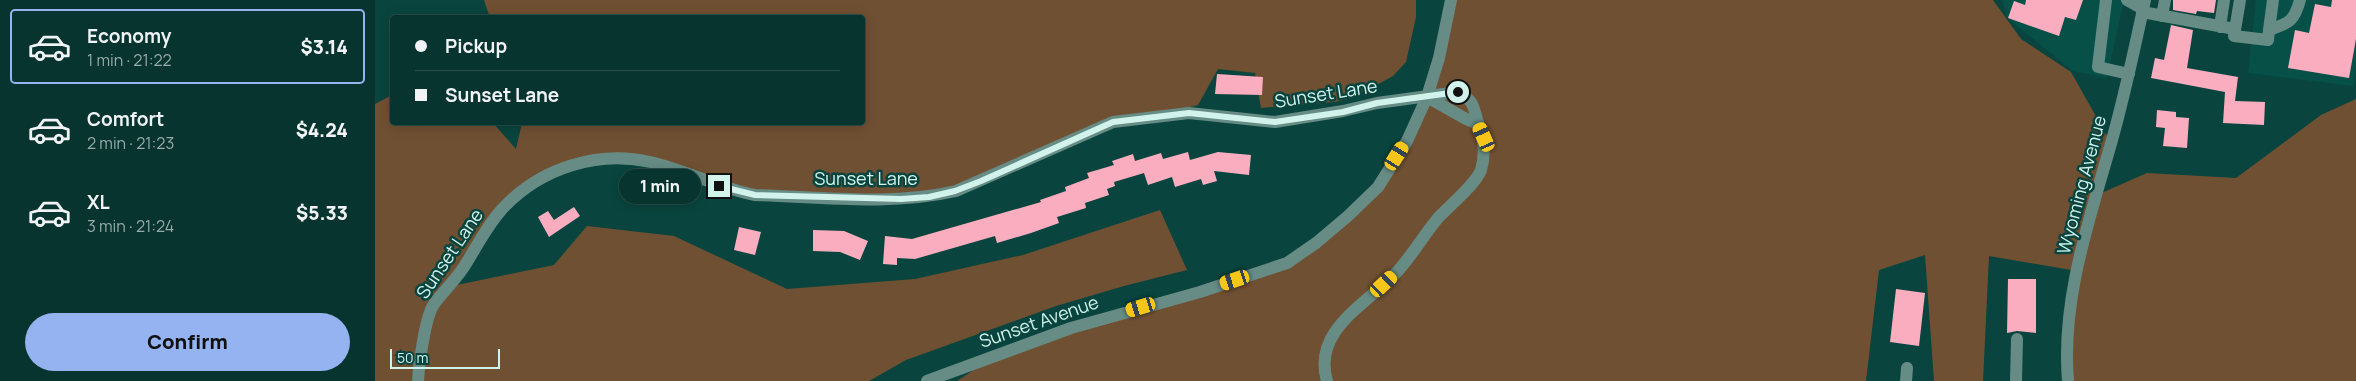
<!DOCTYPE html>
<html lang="en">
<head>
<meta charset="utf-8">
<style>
	:root { --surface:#07342e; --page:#103c36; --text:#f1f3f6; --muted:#98aaaa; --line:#284f4a; --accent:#95b2f1 }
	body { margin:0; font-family:Manrope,sans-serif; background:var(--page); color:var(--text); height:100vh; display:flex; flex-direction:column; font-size:19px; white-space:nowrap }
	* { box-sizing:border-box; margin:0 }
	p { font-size:16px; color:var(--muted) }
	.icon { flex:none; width:28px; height:28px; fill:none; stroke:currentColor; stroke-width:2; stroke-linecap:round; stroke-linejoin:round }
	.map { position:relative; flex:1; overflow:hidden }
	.side { display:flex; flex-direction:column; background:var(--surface); width:375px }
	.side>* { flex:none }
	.hud { position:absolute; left:15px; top:15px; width:475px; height:110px; border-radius:5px; box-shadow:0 2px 12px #0003,0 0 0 1px var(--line); display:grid; align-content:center; height:110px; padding:0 25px; background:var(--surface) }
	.scale { position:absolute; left:15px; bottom:12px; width:110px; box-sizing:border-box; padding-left:5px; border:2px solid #d1f3ec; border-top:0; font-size:14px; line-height:18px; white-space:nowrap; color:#d1f3ec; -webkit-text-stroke:4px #09453e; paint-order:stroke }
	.end { position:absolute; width:22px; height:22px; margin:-11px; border:6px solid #d1f3ec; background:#111; box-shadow:0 0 0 2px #111 }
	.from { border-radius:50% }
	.bubble { position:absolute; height:35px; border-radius:18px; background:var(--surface); box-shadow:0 2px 12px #0003,0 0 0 1px var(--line); font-size:16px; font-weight:800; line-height:35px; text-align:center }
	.car { position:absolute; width:15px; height:30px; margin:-15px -8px; border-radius:6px; box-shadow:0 0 4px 1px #0007; background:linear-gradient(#f5c518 24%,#345 0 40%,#f5c518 0 76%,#345 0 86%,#f5c518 0) }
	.hud b { display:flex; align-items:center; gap:18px; height:48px; font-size:19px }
	.hud b+b { border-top:1px solid var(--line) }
	.hud i { width:12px; height:12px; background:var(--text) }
	ul { padding:9px 0 0; list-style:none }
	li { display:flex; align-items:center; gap:15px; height:75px; margin:0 10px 8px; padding:0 15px; border:2px solid transparent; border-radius:5px }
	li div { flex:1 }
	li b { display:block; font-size:19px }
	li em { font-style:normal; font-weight:800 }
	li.selected { border-color:var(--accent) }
	li>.icon { width:45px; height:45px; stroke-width:1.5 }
	.cta { display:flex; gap:10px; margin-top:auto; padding:10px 25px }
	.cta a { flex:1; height:58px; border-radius:30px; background:var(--accent); color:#111; font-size:20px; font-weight:800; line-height:58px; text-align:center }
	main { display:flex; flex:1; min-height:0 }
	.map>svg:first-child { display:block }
</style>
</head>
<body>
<main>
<section class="side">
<ul>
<li class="selected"><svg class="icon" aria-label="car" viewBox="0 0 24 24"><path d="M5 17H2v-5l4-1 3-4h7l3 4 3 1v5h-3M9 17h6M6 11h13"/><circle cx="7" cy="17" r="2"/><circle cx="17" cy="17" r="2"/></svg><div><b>Economy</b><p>1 min · 21:22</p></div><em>$3.14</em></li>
<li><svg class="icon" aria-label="car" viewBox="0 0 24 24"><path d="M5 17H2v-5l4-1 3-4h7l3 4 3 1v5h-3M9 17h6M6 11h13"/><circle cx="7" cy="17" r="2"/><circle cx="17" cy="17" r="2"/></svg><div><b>Comfort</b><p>2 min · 21:23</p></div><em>$4.24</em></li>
<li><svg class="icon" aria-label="car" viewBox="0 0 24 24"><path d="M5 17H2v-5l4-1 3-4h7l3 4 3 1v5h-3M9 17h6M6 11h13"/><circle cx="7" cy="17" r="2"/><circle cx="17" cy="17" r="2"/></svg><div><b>XL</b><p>3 min · 21:24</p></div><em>$5.33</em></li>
</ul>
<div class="cta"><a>Confirm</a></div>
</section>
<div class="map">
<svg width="1981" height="381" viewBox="0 0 1981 381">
	<rect width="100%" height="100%" fill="#09453e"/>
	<path fill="#065048" d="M1627 0H1749L1732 78 1698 71 1632 18Z
		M1881 0H1981V67L1978 86 1873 73Z"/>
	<path fill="#705032" d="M109 0H1041V17L1031 62 1018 76 978 98 959 102 886 108 880 73 843 69 823 105 786 115 738 122 554 197 380 195 277 162 213 161 148 189 77 286 179 265 212 226 299 236 412 289 540 279 648 255 785 210 812 270 749 286 681 306 531 360 494 381H0V104L17 95 18 122 118 123 141 149 147 123 488 122V18H115Z
		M1076 0H1618L1646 39 1696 72 1736 143 1722 195 1772 173 1861 178 1946 115 1981 99V381H1693L1702 271 1614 256 1608 381H1559L1550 255 1504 270 1491 381H582L626 352 912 263 973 216 1032 141Z"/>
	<path fill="#fbadc0" d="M1651 0H1708L1701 20 1690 17 1684 36 1633 18 1639 1 1650 5Z
		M1798 0H1841L1839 13 1822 11 1821 14 1798 10Z
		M1957 0H1981V39L1974 78 1913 68 1920 30 1934 33 1940 4 1956 7Z
		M1796 25 1818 30 1812 68 1863 77 1860 101 1890 102 1889 125 1848 123 1850 92 1776 78 1780 58 1789 60Z
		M842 74 888 77 887 95 840 94Z
		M1782 110 1801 112V117L1814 118 1812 148 1788 146 1790 128 1781 127Z
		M813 152 815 160 843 152 876 155 874 175 839 171 842 181 828 185 826 179 800 187 797 177 773 185 769 173 739 182 740 186 732 189 734 195 710 203 711 208 682 217 684 223 656 233 622 243 620 236 540 259 522 258V265L508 264 510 236 537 239 666 202 665 200 691 191 690 187 714 178 712 173 739 165 737 161 758 154 760 161 786 153 788 159Z
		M199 207 205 216 174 237 163 217 173 211 179 220Z
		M364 227 386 232 380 255 359 250Z
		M438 230 469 231 493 241 485 260 465 252 438 251Z
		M1633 279H1661V333L1642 331 1632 333Z
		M1521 289 1550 293 1544 346 1515 342Z"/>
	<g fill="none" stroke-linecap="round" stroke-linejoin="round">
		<path stroke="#668c85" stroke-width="12" d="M1731 0 1723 67 1754 74
			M1752 0 1768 9
			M1865 0 1859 36 1893 40 1894 30C1914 23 1919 22 1925 0
			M1767 12 1860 29
			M1787 16 1790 0
			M1845 27 1849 0
			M1894 30 1898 0
			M1052 97 1091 119 1103 124
			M43 381C44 364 50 317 59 304 70 289 83 278 92 262 103 244 115 221 130 206 167 168 223 150 275 162 311 170 344 188 380 195 446 197 515 206 581 191L738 122 814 113 900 122 968 111 1002 103 1083 92C1102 103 1097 107 1104 125 1109 140 1111 154 1106 170 1101 184 1074 206 1063 218 1048 236 1037 256 1021 273 992 304 937 330 952 381
			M552 381 696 328 825 292 912 263 941 243 973 216 1003 187 1032 141 1052 97 1064 58 1076 0
			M1531 381 1532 368
			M1641 381 1642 339
			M1693 381C1686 299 1715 218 1737 140 1750 94 1760 47 1770 0"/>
	</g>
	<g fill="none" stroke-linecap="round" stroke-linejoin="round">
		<path stroke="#d1f3ec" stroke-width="6" d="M344 186 380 195 526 199 554 197 580 191 606 181 738 122 814 113 900 122 968 112 1002 103 1083 92"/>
	</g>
	<g text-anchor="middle" stroke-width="5" stroke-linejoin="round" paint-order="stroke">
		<g font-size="18" fill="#d1f3ec" stroke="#09453e">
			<text transform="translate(951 94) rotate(-9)" y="6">Sunset Lane</text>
			<text x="491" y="185">Sunset Lane</text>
			<text transform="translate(1707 185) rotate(-75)" y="6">Wyoming Avenue</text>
			<text transform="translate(75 254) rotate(-56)" y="6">Sunset Lane</text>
			<text transform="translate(664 322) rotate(-19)" y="6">Sunset Avenue</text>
		</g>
	</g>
</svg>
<div class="scale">50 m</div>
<i class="end from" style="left:1083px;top:92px"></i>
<i class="end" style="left:344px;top:186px"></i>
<div class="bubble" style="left:244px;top:169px;width:82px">1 min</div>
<i class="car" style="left:1109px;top:137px;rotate:336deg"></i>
<i class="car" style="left:1022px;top:156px;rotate:32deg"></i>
<i class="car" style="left:860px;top:280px;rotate:252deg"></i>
<i class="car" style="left:1009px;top:284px;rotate:47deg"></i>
<i class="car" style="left:766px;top:307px;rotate:253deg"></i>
<div class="hud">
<b><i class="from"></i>Pickup</b>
<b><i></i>Sunset Lane</b>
</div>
</div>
</main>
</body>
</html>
